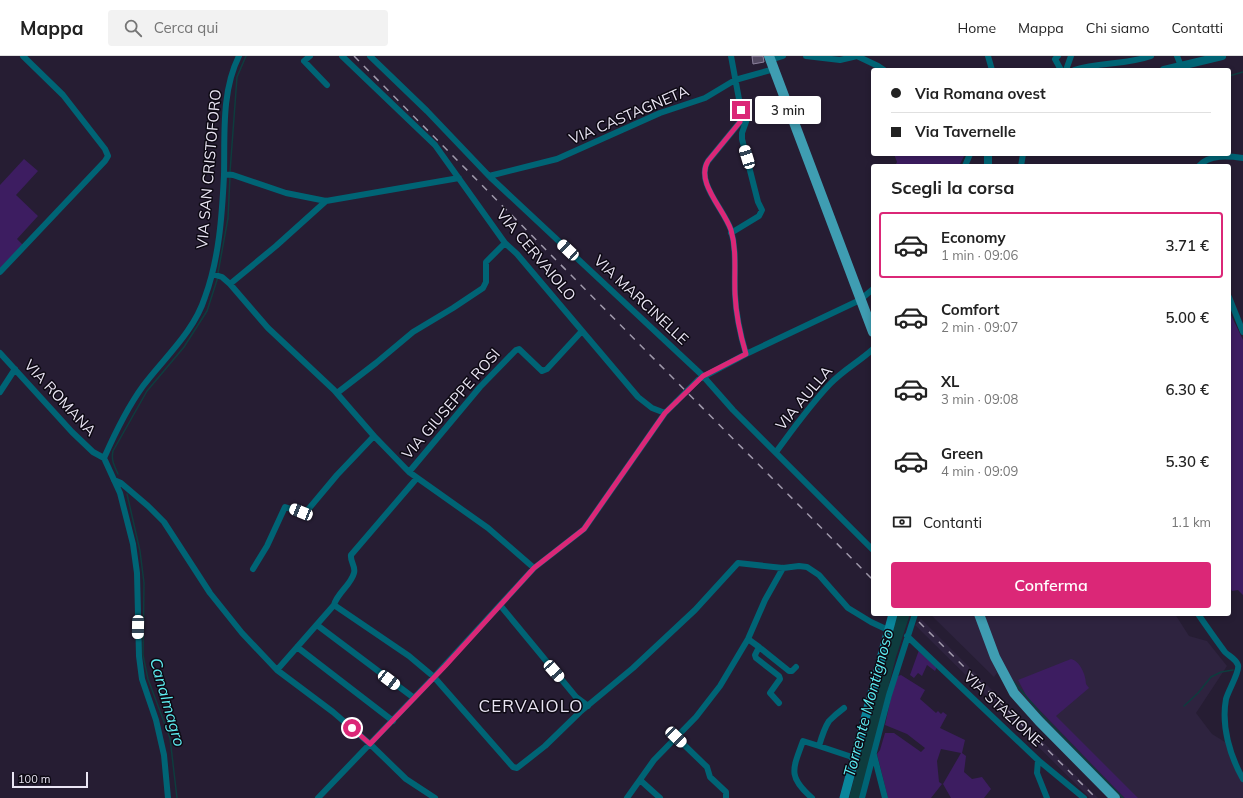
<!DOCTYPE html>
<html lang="it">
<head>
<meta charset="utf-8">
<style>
	:root { --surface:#fff; --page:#f2f2f2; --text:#222; --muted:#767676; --line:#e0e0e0; --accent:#db2777 }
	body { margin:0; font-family:Mulish,sans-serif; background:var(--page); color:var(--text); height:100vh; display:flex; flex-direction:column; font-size:15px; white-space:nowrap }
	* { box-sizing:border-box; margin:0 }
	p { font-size:13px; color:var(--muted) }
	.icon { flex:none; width:22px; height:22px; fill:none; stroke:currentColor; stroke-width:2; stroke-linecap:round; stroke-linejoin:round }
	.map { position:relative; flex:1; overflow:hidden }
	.panel { position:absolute; left:871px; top:108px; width:360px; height:452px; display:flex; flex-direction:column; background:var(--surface); border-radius:4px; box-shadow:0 2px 6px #0003 }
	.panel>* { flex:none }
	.hud { position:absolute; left:871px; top:12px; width:360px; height:88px; border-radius:4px; box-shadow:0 2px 6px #0003; display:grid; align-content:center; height:88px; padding:0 20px; background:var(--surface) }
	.scale { position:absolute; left:12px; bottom:10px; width:76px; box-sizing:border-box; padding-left:4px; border:2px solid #eae5f4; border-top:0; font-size:11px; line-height:14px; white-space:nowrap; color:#eae5f4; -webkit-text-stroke:3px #0d0913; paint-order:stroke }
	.end { position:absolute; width:18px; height:18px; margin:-9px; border:5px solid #db2777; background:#fff; box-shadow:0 0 0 2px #fff }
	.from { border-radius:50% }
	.bubble { position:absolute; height:28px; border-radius:4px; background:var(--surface); box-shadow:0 2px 6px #0003; font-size:13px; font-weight:600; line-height:28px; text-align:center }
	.car { position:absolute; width:12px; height:24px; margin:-12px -6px; border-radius:5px; box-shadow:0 0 3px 1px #0007; background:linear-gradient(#fff 24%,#345 0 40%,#fff 0 76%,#345 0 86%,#fff 0) }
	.hud b { display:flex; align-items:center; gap:14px; height:38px; font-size:15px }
	.hud b+b { border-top:1px solid var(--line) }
	.hud i { width:10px; height:10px; background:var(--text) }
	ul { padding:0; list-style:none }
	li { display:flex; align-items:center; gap:12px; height:66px; margin:0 8px 6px; padding:0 12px; border:2px solid transparent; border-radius:4px }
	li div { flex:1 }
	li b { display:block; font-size:15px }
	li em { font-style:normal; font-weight:600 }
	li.current { border-color:var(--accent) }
	li>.icon { width:36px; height:36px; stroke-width:1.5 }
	h2 { padding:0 20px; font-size:18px; line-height:48px }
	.pay { display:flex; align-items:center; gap:10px; height:44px; padding:0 20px; font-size:15px }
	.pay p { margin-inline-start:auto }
	.primary-button { display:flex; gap:8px; margin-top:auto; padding:8px 20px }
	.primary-button a { flex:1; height:46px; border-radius:4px; background:var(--accent); color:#fff; font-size:16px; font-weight:600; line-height:46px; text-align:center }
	header { display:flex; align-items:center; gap:24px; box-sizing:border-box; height:56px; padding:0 20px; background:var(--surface); border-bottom:1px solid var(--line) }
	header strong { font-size:19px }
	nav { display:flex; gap:22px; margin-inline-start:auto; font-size:14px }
	.search { width:280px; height:36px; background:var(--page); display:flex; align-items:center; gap:10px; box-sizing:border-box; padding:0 14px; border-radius:4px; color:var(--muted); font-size:15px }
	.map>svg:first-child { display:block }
</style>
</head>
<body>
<header>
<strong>Mappa</strong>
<div class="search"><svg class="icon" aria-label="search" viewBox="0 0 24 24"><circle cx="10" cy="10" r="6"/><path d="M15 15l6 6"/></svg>Cerca qui</div>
<nav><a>Home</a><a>Mappa</a><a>Chi siamo</a><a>Contatti</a></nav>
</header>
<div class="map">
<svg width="1243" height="742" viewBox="0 0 1243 742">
	<rect width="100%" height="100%" fill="#261d33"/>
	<path fill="#2e233f" d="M930 558H974L997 617 994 621Z
		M983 558H1175L1189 580 1207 585 1227 610 1196 657 1212 678 1225 686 1234 707 1243 723V742H1119L1026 646 1015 631 1000 607Z
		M921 563 1010 652 1098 742H1090L915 569Z"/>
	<path fill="#3d1d61" d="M894 98H965L959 110H895L897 106Z
		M24 103 38 115 16 139 38 160 17 183 23 189 0 213V129Z
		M1229 255 1243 284V539L1238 534 1232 535 1229 530Z
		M919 594 937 611 935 615 927 609 922 620 918 617 914 622 910 619Z
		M1071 603C1080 605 1086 619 1086 628L1089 632 1056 660 1138 742H1125L1113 730 1027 641 1018 624Z
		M901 619 925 634 920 643 936 657 938 655 941 658 943 656 947 659 940 672 965 684 962 697 966 700 964 716 972 723 982 721 991 733 984 742H951L943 728 961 697 941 693 937 705 939 726 942 728 931 742H888L877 698 880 694 885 677H894L921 696 925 692 907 678 885 669 894 628 898 620Z"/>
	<path fill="#0e3c3e" d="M897 558H910L896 601 860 742H849Z"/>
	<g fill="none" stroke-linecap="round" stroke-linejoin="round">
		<path stroke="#0e3c3e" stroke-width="1.5" d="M1229 20 1243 16
			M230 116 237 21 246 0
			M218 217 228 162 230 120
			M118 418C114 409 111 404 113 395L147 335 184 291 207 255 218 221
			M127 438 140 495 144 527 143 599 148 623 170 682 177 742
			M1013 625 1042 659 1123 742
			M1184 650 1198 637 1211 621 1221 616 1233 614"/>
	</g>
	<path fill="#524961" stroke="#8c829d" d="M752 0H763L764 6 753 8Z"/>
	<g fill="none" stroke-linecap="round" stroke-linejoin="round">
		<path stroke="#006475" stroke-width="6" d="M310 0 304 5 327 29
			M342 0 435 89 505 187 517 198 638 341 652 352 665 357
			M370 0 427 55 489 120 703 320 733 354 873 494
			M731 0 741 54 740 66 708 105C695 126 724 153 731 174 737 195 734 216 735 238 736 259 740 278 746 298
			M806 0 840 4 857 0
			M857 0 878 10 884 14
			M988 0 992 14
			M1058 0 1055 3 1061 14
			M1177 0 1181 10
			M770 4 783 0
			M1066 14 1071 0
			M1074 14C1099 6 1126 9 1151 0
			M965 110 970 98
			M1021 110 1023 98
			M1199 110C1209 98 1229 100 1243 102
			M224 118 233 119 286 137 326 145 459 122
			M489 120 557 103 660 57 705 42 735 24 774 13
			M731 177 759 160 762 154 758 146 742 83V77L748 60
			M0 216 105 105 108 100 105 93 63 39 23 0
			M212 218 222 221 230 228 268 272 334 334 374 380 409 416 488 472 534 512
			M230 228 276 190 326 145
			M1229 241 1243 276
			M0 297 72 376 93 396 104 402
			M701 322 746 298 860 244 873 233
			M0 336 15 313
			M337 337 376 307 413 276 453 252 483 232 486 226V206L505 187
			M776 396C793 373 810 349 830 328 843 314 859 306 873 293
			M409 416 480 331 516 294 519 293 542 315 547 313 582 275
			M114 424 121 427 148 450 164 466 210 537 242 577 277 614 333 656 370 688 406 723 435 742
			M253 513 267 490 285 451 301 456H306L337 419 374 380
			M334 549 409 600 434 621 513 711 517 712 545 690 580 656 633 612 695 554 738 507 783 512 799 510 807 511 819 519 848 552 871 566 888 574
			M500 549 576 641 588 650
			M1198 558C1207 571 1216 584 1225 596 1229 600 1236 603 1238 609 1240 615 1228 635 1226 643 1221 670 1230 700 1243 723
			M317 569 414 642
			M907 580 1038 704 1084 742
			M748 583 759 591 755 599 756 602 779 620 780 623 770 637 779 647
			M297 591 393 665
			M759 591 789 615H792L796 611
			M277 614 334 549C337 537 351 529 354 517 356 510 350 506 351 499L417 422
			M676 681 707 711 710 721 726 736V742
			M819 690 855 702
			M874 699 885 742
			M1038 704 1037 717 1047 742
			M640 724 660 742
			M168 742 164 699 156 664 142 623 139 600 137 517 133 488 120 437 104 402C115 377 127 352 143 330 164 302 194 276 205 241 219 203 222 160 224 119 225 80 221 36 239 0
			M318 742 434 621 534 512 584 473 665 357 676 346
			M627 742 654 704 696 661 720 630 748 583 765 544 783 512
			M812 742C787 720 793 713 803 685L819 690C821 683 825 671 829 665 831 663 840 655 844 652
			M862 742 889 639 915 558"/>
		<path stroke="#006475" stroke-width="8" d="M1164 14 1222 0
			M988 110V98"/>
		<path stroke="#0a869c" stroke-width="9" d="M844 742 893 558"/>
		<path stroke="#3f9db2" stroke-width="10" d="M769 0 873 276
			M979 558 995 601 1014 637 1039 665 1115 742"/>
		<path stroke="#a19aac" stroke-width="1.5" stroke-dasharray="7 7" stroke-linecap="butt" d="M354 0 873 524
			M919 566 1096 742"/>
		<path stroke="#006475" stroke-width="6" d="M676 346 698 324"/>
	</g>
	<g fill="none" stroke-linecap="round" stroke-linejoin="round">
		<path stroke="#db2777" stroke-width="5" d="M352 672 370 688 445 610 534 512 584 473 665 357 703 320 746 298C740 278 736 259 735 238 734 216 737 195 731 174 724 153 695 126 708 105L740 66 741 54"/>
	</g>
	<g text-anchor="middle" stroke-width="3" stroke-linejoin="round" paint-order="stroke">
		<g font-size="15" fill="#eae5f4" stroke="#0d0913">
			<text transform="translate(629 59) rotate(-23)" y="5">VIA CASTAGNETA</text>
			<text transform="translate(209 113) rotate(-85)" y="5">VIA SAN CRISTOFORO</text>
			<text transform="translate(536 199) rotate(50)" y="5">VIA CERVAIOLO</text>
			<text transform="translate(641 244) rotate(43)" y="5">VIA MARCINELLE</text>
			<text transform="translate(60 342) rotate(47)" y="5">VIA ROMANA</text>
			<text transform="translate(804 342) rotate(-50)" y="5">VIA AULLA</text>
			<text transform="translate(451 348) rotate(-49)" y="5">VIA GIUSEPPE ROSI</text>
			<text transform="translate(1003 653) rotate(43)" y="5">VIA STAZIONE</text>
		</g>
		<g font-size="16" font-style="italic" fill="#5eecf0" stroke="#0d0913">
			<text transform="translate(168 646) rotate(74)" y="6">Canalmagro</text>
			<text transform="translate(868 647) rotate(-75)" y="6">Torrente Montignoso</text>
		</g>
		<g font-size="17" letter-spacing="1" fill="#eae5f4" stroke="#0d0913">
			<text x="531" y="656">CERVAIOLO</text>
		</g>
	</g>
</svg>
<div class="scale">100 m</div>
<i class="end from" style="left:352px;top:672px"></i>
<i class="end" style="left:741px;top:54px"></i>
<div class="bubble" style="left:755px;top:40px;width:66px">3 min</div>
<i class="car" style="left:747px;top:101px;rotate:343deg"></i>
<i class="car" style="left:568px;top:194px;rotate:313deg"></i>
<i class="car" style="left:301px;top:456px;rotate:292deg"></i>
<i class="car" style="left:138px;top:571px;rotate:181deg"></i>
<i class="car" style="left:554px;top:615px;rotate:139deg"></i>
<i class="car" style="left:389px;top:624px;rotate:127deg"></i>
<i class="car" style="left:676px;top:681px;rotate:134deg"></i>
<div class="hud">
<b><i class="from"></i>Via Romana ovest</b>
<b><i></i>Via Tavernelle</b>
</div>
<section class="panel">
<h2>Scegli la corsa</h2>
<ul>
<li class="current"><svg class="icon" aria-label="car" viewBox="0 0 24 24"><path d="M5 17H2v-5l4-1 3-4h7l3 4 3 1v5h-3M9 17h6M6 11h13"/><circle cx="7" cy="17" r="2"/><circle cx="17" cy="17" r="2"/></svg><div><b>Economy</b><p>1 min · 09:06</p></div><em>3.71 €</em></li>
<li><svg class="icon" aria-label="car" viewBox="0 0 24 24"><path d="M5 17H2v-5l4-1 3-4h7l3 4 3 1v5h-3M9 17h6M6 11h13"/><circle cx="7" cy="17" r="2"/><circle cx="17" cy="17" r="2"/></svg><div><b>Comfort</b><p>2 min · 09:07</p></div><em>5.00 €</em></li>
<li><svg class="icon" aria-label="car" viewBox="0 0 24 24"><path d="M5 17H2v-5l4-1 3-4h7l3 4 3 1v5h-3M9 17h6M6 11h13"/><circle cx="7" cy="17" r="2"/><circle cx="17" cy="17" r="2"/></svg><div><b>XL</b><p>3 min · 09:08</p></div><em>6.30 €</em></li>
<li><svg class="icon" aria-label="car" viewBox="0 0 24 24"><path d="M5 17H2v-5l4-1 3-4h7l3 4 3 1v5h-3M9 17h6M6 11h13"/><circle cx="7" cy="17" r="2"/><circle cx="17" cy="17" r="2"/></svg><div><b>Green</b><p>4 min · 09:09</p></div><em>5.30 €</em></li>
</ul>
<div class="pay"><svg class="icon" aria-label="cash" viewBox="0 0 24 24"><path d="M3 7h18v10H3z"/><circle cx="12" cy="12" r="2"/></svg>Contanti<p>1.1 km</p></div>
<div class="primary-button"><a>Conferma</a></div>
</section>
</div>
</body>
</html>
